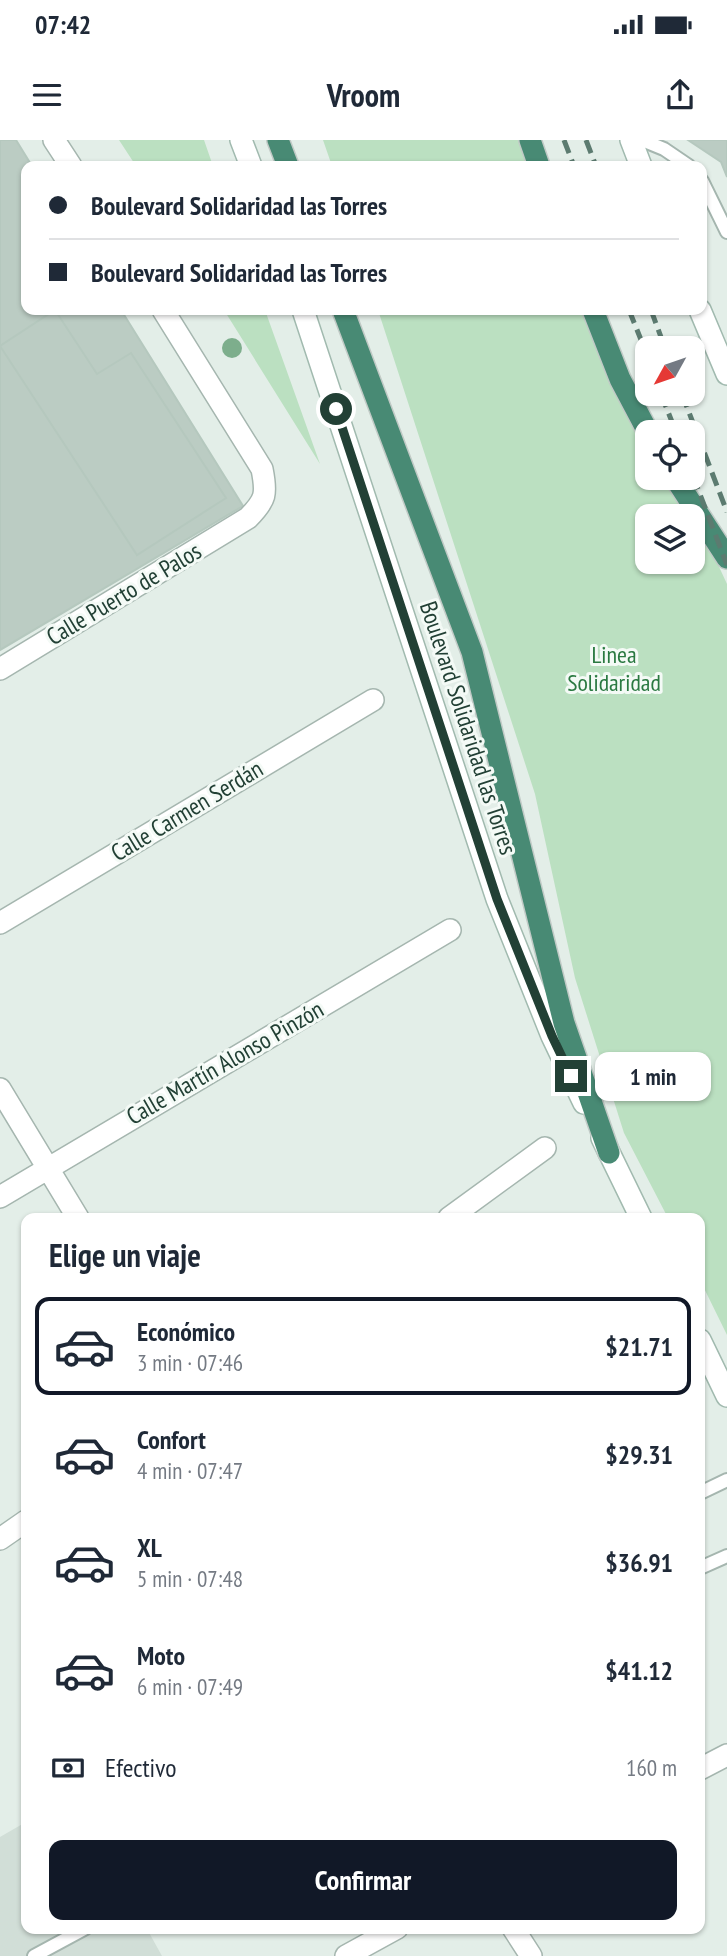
<!DOCTYPE html>
<html lang="es">
<head>
<meta charset="utf-8">
<style>
	:root { --surface:#fff; --page:#f6f6f7; --text:#1f2937; --muted:#747a83; --line:#e0e1e3; --accent:#111827 }
	body { margin:0; font-family:"PT Sans Narrow",sans-serif; background:var(--page); color:var(--text); height:100vh; display:flex; flex-direction:column; font-size:26px; white-space:nowrap }
	* { box-sizing:border-box; margin:0 }
	p { font-size:23px; color:var(--muted) }
	.icon { flex:none; width:38px; height:38px; fill:none; stroke:currentColor; stroke-width:2; stroke-linecap:round; stroke-linejoin:round }
	.map { position:relative; flex:1; overflow:hidden }
	.drawer { position:absolute; left:21px; top:1073px; width:684px; height:721px; display:flex; flex-direction:column; background:var(--surface); border-radius:14px; box-shadow:0 2px 5px #0004 }
	.drawer>* { flex:none }
	.guide { position:absolute; left:21px; top:21px; width:686px; height:154px; border-radius:14px; box-shadow:0 2px 5px #0004; display:grid; align-content:center; height:154px; padding:0 28px; background:var(--surface) }
	.needle { width:46px; rotate:230deg }
	.tools { position:absolute; left:635px; top:196px; display:grid; gap:14px }
	.tools a { display:grid; place-items:center; width:70px; height:70px; border-radius:14px; background:var(--surface); box-shadow:0 2px 5px #0004; font-size:35px }
	.end { position:absolute; width:32px; height:32px; margin:-16px; border:9px solid #224035; background:#fff; box-shadow:0 0 0 4px #fff }
	.from { border-radius:50% }
	.bubble { position:absolute; height:49px; border-radius:14px; background:var(--surface); box-shadow:0 2px 5px #0004; font-size:23px; font-weight:700; line-height:49px; text-align:center }
	.guide b { display:flex; align-items:center; gap:24px; height:66px; font-size:26px }
	.guide b+b { border-top:2px solid var(--line) }
	.guide i { width:18px; height:18px; background:var(--text) }
	ul { padding:0; list-style:none }
	li { display:flex; align-items:center; gap:21px; height:98px; margin:0 14px 10px; padding:0 14px; border:4px solid transparent; border-radius:14px }
	li div { flex:1 }
	li b { display:block; font-size:26px }
	li em { font-style:normal; font-weight:700 }
	li.active { border-color:var(--accent) }
	li>.icon { width:63px; height:63px; stroke-width:1.5 }
	h2 { padding:0 28px; font-size:32px; line-height:84px }
	.pay { display:flex; align-items:center; gap:18px; height:77px; padding:0 28px; font-size:26px }
	.pay p { margin-inline-start:auto }
	.primary-button { display:flex; gap:14px; margin-top:auto; padding:14px 28px }
	.primary-button a { flex:1; height:80px; border-radius:14px; background:var(--accent); color:#fff; font-size:28px; font-weight:700; line-height:80px; text-align:center }
	.status { display:flex; justify-content:space-between; align-items:center; height:49px; padding:0 35px; background:var(--surface); direction:ltr }
	.status svg { height:19px; fill:currentColor }
	header { display:flex; justify-content:space-between; align-items:center; height:91px; padding:0 28px; background:var(--surface); font-size:32px; font-weight:700 }
	.map>svg:first-child { display:block }
</style>
</head>
<body>
<div class="status"><b>07:42</b><svg viewBox="0 0 49 12"><path d="M0 12V9h3v3zM5 12V6h3v6zM10 12V3h3v9zM15 12V0h3v12zM26 1h20v11H26zM47 4h2v5h-2z"/></svg></div>
<header><svg class="icon" aria-label="menu" viewBox="0 0 24 24"><path d="M4 6h16M4 12h16M4 18h16"/></svg>Vroom<svg class="icon" aria-label="share" viewBox="0 0 24 24"><path d="M12 15V3M7 8l5-5 5 5M5 13v7h14v-7"/></svg></header>
<div class="map">
<svg width="727" height="1816" viewBox="0 0 727 1816">
	<rect width="100%" height="100%" fill="#e3eee8"/>
	<path fill="#d1ded7" d="M26 1682V1788L147 1789 162 1816H0V1697Z"/>
	<path fill="#bbe0c1" fill-rule="evenodd" d="M119 0H204L213 26H136Z
		M323 0H524L536 26H332Z
		M224 170H265L320 324Z
		M378 170H601L657 292H648V338H678L727 444V1195L700 1140V1078H668L624 993 575 838 535 654ZM648 376H693V422H648Z"/>
	<path fill="#bbccc3" stroke="#b5c8be" stroke-width="2" d="M0 0H16L32 26H26V170H121L243 366 0 510Z
		M688 0H727V37L721 22Z
		M55 170 97 234 131 213 226 358 137 415 0 206Z"/>
	<g fill="none" stroke-linecap="round" stroke-linejoin="round">
		<defs>
			<path id="service" d="M642 0 664 9 689 26
				M702 41 727 92
				M700 1353 727 1340
				M700 1428 727 1416
				M34 1816 86 1788"/>
			<path id="minor" d="M54 0 71 26
				M0 529 248 378C266 360 267 354 262 329L163 170
				M0 783 373 560
				M0 949 78 1078
				M0 1057 450 790
				M449 1078 545 1008
				M0 1399 26 1381
				M700 1629 727 1615
				M513 1788 531 1816
				M346 1816 397 1788"/>
			<path id="secondary" d="M241 0 251 26
				M631 0 641 26
				M303 170 497 759 552 896 584 963
				M700 170 727 234
				M602 998 641 1078
				M700 1200 727 1256"/>
			<path id="trunk" d="M278 0 288 26
				M530 0 539 26
				M343 170 472 512 564 883 609 1013
				M593 170 620 239 648 292
				M675 338 727 418"/>
		</defs>
		<use href="#service" stroke="#a5b6af" stroke-width="16"/>
		<use href="#minor" stroke="#a5b6af" stroke-width="24"/>
		<use href="#secondary" stroke="#a1baaf" stroke-width="24"/>
		<use href="#trunk" stroke="#c1cac6" stroke-width="24"/>
		<use href="#service" stroke="#fff" stroke-width="12"/>
		<use href="#minor" stroke="#fff" stroke-width="21"/>
		<use href="#secondary" stroke="#fff" stroke-width="21"/>
		<use href="#trunk" stroke="#488a74" stroke-width="21"/>
		<path stroke="#5c7b70" stroke-width="5" stroke-dasharray="14 7" stroke-linecap="butt" d="M564 0 574 26
			M586 0 596 26
			M629 170 648 217
			M651 170 665 208
			M661 254 676 292
			M682 254 727 372
			M693 336 727 425"/>
	</g>
	<circle fill="#7dae8c" cx="232" cy="208" r="10"/>
	<g fill="none" stroke-linecap="round" stroke-linejoin="round">
		<path stroke="#224035" stroke-width="9" d="M336 269 497 759 552 896 571 936"/>
	</g>
	<g text-anchor="middle" stroke-width="6" stroke-linejoin="round" paint-order="stroke">
		<g font-size="24" fill="#224035" stroke="#f4faf6">
			<text transform="translate(124 454) rotate(-31)" y="8">Calle Puerto de Palos</text>
			<text transform="translate(468 588) rotate(72)" y="8">Boulevard Solidaridad las Torres</text>
			<text transform="translate(187 671) rotate(-31)" y="8">Calle Carmen Serdán</text>
			<text transform="translate(225 923) rotate(-30)" y="8">Calle Martín Alonso Pinzón</text>
		</g>
		<g font-size="24" fill="#2a7941" stroke="#f4faf6">
			<text x="614" y="523">Linea<tspan x="614" dy="28">Solidaridad</tspan></text>
		</g>
	</g>
</svg>
<div class="tools">
<a><svg class="needle" viewBox="-14 -14 28 28"><path d="M0-13l5 13h-10z" fill="#e53935"/><path d="M0 13l5-13h-10z" fill="#747a83"/></svg></a>
<a><svg class="icon" aria-label="locate" viewBox="0 0 24 24"><circle cx="12" cy="12" r="6"/><path d="M12 2v4M12 18v4M2 12h4M18 12h4"/></svg></a>
<a><svg class="icon" aria-label="layers" viewBox="0 0 24 24"><path d="M12 4l9 5-9 5-9-5zM3 14l9 5 9-5"/></svg></a>
</div>
<i class="end from" style="left:336px;top:269px"></i>
<i class="end" style="left:571px;top:936px"></i>
<div class="bubble" style="left:595px;top:912px;width:116px">1 min</div>
<div class="guide">
<b><i class="from"></i>Boulevard Solidaridad las Torres</b>
<b><i></i>Boulevard Solidaridad las Torres</b>
</div>
<section class="drawer">
<h2>Elige un viaje</h2>
<ul>
<li class="active"><svg class="icon" aria-label="car" viewBox="0 0 24 24"><path d="M5 17H2v-5l4-1 3-4h7l3 4 3 1v5h-3M9 17h6M6 11h13"/><circle cx="7" cy="17" r="2"/><circle cx="17" cy="17" r="2"/></svg><div><b>Económico</b><p>3 min · 07:46</p></div><em>$21.71</em></li>
<li><svg class="icon" aria-label="car" viewBox="0 0 24 24"><path d="M5 17H2v-5l4-1 3-4h7l3 4 3 1v5h-3M9 17h6M6 11h13"/><circle cx="7" cy="17" r="2"/><circle cx="17" cy="17" r="2"/></svg><div><b>Confort</b><p>4 min · 07:47</p></div><em>$29.31</em></li>
<li><svg class="icon" aria-label="car" viewBox="0 0 24 24"><path d="M5 17H2v-5l4-1 3-4h7l3 4 3 1v5h-3M9 17h6M6 11h13"/><circle cx="7" cy="17" r="2"/><circle cx="17" cy="17" r="2"/></svg><div><b>XL</b><p>5 min · 07:48</p></div><em>$36.91</em></li>
<li><svg class="icon" aria-label="car" viewBox="0 0 24 24"><path d="M5 17H2v-5l4-1 3-4h7l3 4 3 1v5h-3M9 17h6M6 11h13"/><circle cx="7" cy="17" r="2"/><circle cx="17" cy="17" r="2"/></svg><div><b>Moto</b><p>6 min · 07:49</p></div><em>$41.12</em></li>
</ul>
<div class="pay"><svg class="icon" aria-label="cash" viewBox="0 0 24 24"><path d="M3 7h18v10H3z"/><circle cx="12" cy="12" r="2"/></svg>Efectivo<p>160 m</p></div>
<div class="primary-button"><a>Confirmar</a></div>
</section>
</div>
</body>
</html>
